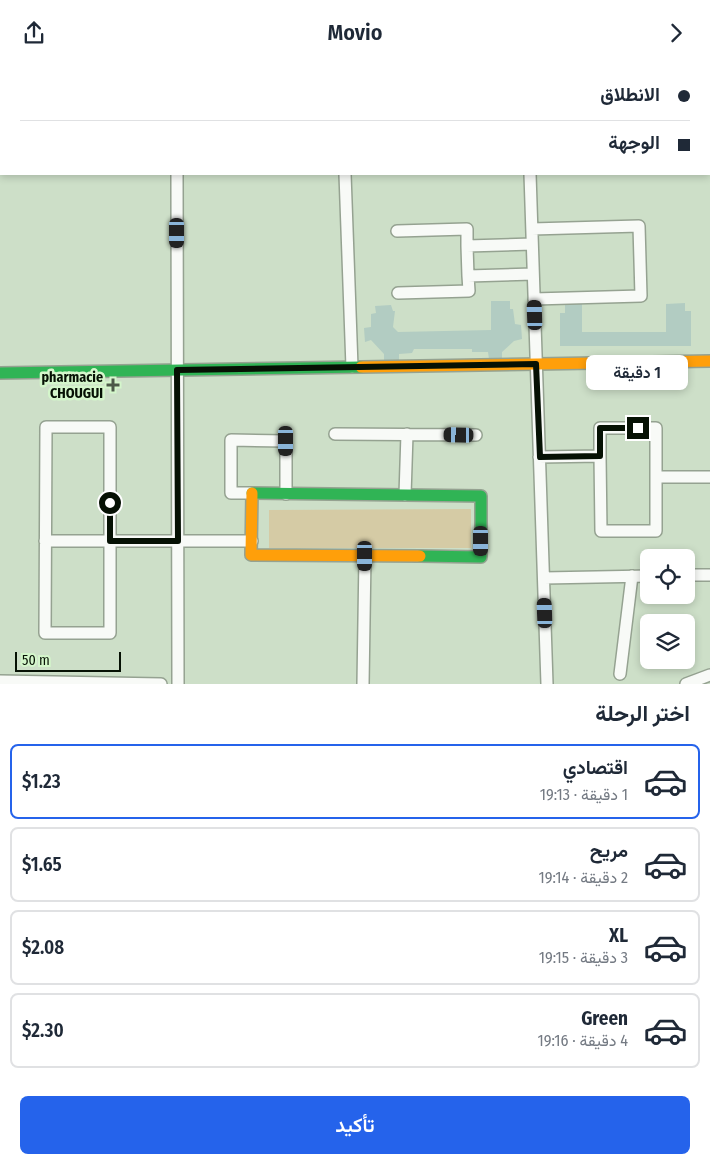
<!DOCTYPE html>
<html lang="ar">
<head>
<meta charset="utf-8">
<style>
	:root { --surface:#fff; --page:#f6f6f7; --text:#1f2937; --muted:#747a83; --line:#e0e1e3; --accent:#2563eb }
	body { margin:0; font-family:"Fira Sans Condensed",Vazirmatn,sans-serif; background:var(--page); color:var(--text); direction:rtl; height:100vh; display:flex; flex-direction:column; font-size:19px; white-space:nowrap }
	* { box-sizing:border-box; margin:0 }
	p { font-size:16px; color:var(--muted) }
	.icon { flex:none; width:28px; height:28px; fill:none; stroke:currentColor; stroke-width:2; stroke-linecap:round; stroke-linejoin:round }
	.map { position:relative; height:619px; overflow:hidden; direction:ltr }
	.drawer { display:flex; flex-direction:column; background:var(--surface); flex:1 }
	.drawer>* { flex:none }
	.top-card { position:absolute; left:0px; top:0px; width:710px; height:110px; box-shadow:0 2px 8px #0003; direction:rtl; display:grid; align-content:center; height:110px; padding:0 20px; background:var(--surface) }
	.fabs { position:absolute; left:640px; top:484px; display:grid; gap:10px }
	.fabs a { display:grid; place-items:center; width:55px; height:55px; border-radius:8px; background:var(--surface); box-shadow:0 2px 8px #0003; font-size:25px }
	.scale { position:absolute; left:15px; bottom:12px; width:106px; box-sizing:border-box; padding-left:5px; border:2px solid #061104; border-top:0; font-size:14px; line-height:18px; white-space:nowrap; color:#061104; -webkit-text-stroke:4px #d4f6cb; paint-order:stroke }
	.end { position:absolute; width:22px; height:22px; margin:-11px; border:6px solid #061104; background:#fff; box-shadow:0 0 0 2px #fff }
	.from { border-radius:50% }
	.bubble { position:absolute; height:35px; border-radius:8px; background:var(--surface); box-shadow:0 2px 8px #0003; font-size:16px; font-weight:600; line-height:35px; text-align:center; direction:rtl }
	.car { position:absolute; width:15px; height:30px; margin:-15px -8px; border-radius:6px; box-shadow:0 0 4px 1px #0007; background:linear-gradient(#222 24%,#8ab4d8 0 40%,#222 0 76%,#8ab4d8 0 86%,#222 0) }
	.top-card b { display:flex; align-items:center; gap:18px; height:48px; font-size:19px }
	.top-card b+b { border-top:1px solid var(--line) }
	.top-card i { width:12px; height:12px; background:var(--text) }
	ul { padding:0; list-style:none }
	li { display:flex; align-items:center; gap:15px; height:75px; margin:0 10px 8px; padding:0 10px; border:2px solid var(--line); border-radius:8px }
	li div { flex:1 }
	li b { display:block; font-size:19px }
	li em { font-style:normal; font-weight:600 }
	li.on { border-color:var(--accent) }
	li>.icon { width:45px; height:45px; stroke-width:1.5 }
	h2 { padding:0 20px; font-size:22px; line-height:60px }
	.cta { display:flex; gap:10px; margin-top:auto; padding:10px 20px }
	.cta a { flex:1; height:58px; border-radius:8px; background:var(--accent); color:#fff; font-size:20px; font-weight:600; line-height:58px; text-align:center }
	header { display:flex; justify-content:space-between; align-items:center; height:65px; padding:0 20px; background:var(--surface); font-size:22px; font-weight:600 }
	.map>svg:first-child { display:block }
</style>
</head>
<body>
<header><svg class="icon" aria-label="forward" viewBox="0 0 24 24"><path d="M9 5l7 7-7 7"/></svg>Movio<svg class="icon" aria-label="share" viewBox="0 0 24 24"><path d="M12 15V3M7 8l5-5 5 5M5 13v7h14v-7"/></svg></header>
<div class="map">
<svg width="710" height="619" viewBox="0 0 710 619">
	<rect width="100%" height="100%" fill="#cddfc8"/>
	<path fill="#d5cba5" d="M471 444V483H269V445Z"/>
	<path fill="#b2ccc2" d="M491 236H510V244H513L515 259 521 260 522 274 514 276 502 287V293L489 294 488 287H472V284H414L412 288 399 289V296L384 297V289L371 275 365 277 364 263 371 262V249L376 248 375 241 391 240 393 246H395L393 262 398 267 491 265Z
		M565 238H582V267H666V239L685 238V246H691V281H560V248H565Z"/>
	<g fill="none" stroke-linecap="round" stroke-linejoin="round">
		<defs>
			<path id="lane" d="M12 1V0
				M1 75V83"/>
			<path id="street" d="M271 0V1
				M356 0V1
				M605 0V1
				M182 1V0
				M437 1V0
				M709 11H710
				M709 77H710
				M0 103H1
				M177 109 178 619
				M345 109 352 302
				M530 109 547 619
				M532 164 639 161 641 231 534 234
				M397 166 467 164V181L532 179
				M467 181 468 211
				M398 228 469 226 468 211 533 209
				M46 362H110V568H45Z
				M335 369 476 370
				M600 391V363H656V412
				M539 392 600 391 601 466H656V412H710
				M252 428H231V375L286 376V429
				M405 430 407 369
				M45 476H252
				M686 510H710
				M544 513 649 511
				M620 609 632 511
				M0 616 161 619
				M363 619 365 491
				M686 619 710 610"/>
			<path id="fast" d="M0 308 361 302
				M252 428 481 431V492L420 491"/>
			<path id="slow" d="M361 302 710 296
				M252 428 251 490 420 491"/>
		</defs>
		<use href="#lane" stroke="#95a291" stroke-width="8"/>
		<use href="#street" stroke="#95a291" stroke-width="14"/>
		<use href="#fast" stroke="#95a291" stroke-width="14"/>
		<use href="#slow" stroke="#95a291" stroke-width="14"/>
		<use href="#lane" stroke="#f8faf7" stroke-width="5.5"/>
		<use href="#street" stroke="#f8faf7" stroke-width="11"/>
		<use href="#fast" stroke="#30b455" stroke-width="11"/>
		<use href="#slow" stroke="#ff9f0a" stroke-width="11"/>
	</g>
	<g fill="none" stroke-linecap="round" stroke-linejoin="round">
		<path stroke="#061104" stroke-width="6" d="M110 438V476H178L177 305 536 299 540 392 600 391V363H638"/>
	</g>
	<path fill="#4c5949" stroke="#d4f6cb" stroke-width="2" d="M110.5 312.5h5v5h5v5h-5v5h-5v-5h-5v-5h5z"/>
	<g text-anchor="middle" stroke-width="5" stroke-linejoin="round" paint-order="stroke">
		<g font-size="14" font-weight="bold" fill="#061104" stroke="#d4f6cb" text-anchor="end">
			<text x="103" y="317">pharmacie<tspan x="103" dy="16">CHOUGUI</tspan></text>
		</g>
	</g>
</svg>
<div class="fabs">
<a><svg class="icon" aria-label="locate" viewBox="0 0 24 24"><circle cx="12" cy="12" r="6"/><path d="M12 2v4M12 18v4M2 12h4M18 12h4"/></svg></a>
<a><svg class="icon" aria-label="layers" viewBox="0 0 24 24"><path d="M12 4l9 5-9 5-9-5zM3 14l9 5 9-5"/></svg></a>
</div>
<div class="scale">50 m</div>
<i class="end from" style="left:110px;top:438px"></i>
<i class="end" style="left:638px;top:363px"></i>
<div class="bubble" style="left:586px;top:290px;width:102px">1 دقيقة</div>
<i class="car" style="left:177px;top:168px;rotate:180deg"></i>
<i class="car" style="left:535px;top:250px;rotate:358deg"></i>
<i class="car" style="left:459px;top:370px;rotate:271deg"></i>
<i class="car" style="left:286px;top:376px;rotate:180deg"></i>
<i class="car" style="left:481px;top:476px;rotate:180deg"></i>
<i class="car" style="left:365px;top:491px;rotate:180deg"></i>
<i class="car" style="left:545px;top:548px;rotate:358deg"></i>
<div class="top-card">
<b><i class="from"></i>الانطلاق</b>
<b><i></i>الوجهة</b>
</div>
</div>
<section class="drawer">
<h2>اختر الرحلة</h2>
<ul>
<li class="on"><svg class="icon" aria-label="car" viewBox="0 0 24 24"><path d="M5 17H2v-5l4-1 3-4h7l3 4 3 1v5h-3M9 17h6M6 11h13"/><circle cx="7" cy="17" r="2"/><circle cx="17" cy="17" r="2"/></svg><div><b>اقتصادي</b><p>1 دقيقة · 19:13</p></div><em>$1.23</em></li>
<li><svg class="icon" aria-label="car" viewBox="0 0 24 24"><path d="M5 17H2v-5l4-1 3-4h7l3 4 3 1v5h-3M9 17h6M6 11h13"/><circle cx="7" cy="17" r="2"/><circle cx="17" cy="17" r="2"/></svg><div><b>مريح</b><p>2 دقيقة · 19:14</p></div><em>$1.65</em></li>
<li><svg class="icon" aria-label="car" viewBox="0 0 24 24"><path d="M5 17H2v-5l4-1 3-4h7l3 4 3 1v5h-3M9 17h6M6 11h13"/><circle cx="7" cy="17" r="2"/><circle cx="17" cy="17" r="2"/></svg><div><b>XL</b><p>3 دقيقة · 19:15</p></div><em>$2.08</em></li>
<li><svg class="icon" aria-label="car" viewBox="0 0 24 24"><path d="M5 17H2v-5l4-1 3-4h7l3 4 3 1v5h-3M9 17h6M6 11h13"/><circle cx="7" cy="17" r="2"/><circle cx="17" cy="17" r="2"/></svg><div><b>Green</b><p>4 دقيقة · 19:16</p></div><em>$2.30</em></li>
</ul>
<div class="cta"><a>تأكيد</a></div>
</section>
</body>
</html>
